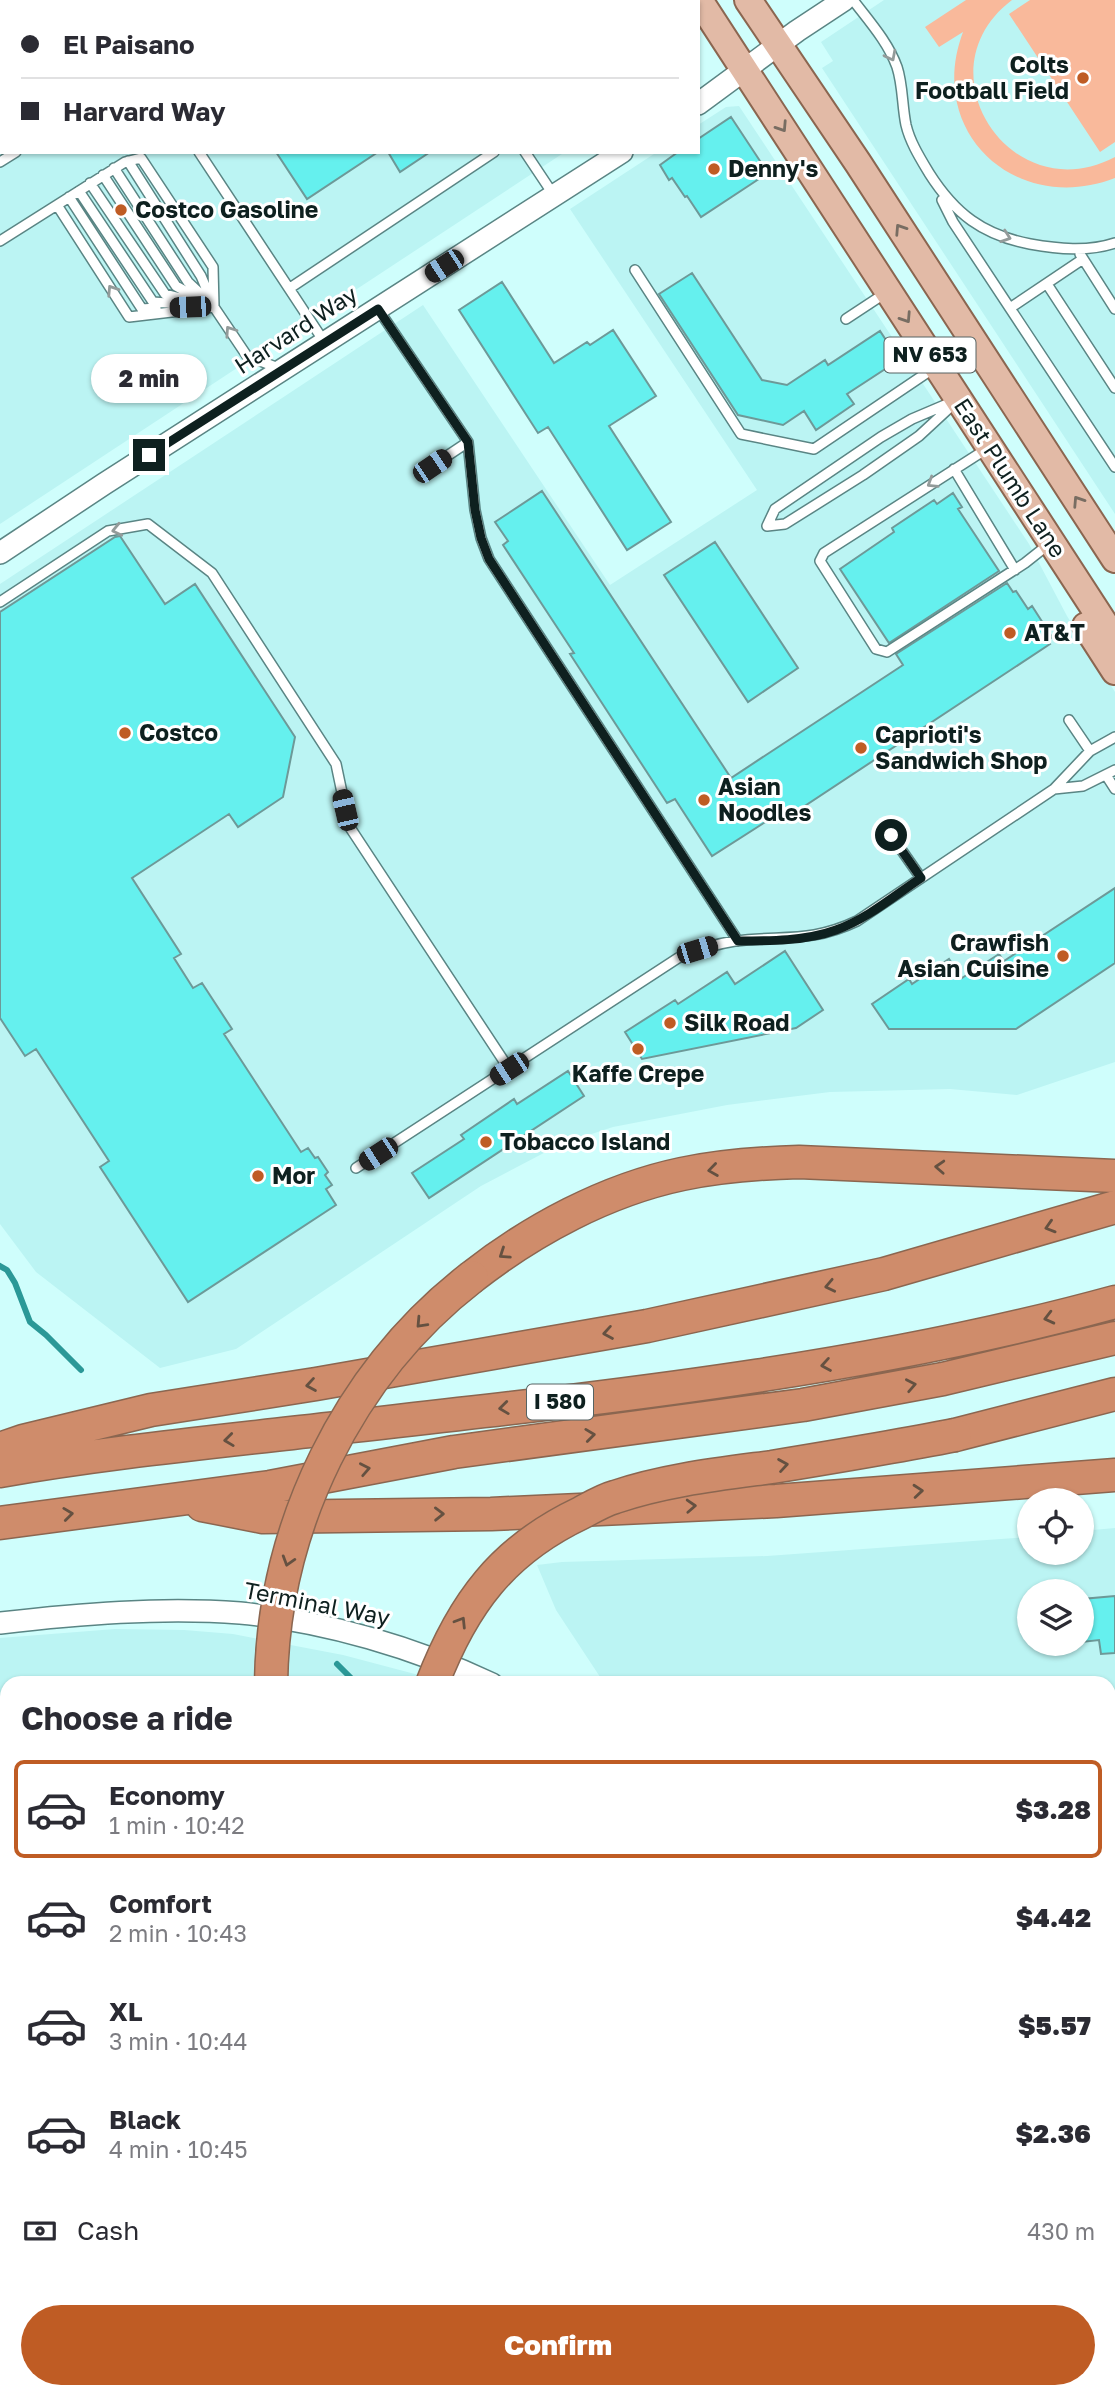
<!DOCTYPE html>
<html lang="en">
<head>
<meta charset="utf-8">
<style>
	:root { --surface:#fff; --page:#f2f2f3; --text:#2b2b33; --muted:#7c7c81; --line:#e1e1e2; --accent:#bf5c24 }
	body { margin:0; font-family:"Golos Text",sans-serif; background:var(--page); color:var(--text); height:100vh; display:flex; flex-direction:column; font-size:26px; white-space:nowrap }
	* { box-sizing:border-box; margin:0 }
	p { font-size:23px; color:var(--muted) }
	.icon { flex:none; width:38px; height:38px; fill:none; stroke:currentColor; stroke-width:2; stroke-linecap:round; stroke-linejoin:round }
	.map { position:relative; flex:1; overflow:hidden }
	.sheet { position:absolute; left:0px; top:1676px; width:1116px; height:723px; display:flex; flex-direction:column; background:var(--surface); border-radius:21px 21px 0 0; box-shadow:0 2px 5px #0004 }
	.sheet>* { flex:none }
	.hud { position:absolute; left:0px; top:0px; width:700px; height:154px; box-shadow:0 2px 5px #0004; display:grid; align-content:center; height:154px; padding:0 21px; background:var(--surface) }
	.buttons { position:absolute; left:1017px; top:1488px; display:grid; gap:14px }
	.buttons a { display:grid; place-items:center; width:77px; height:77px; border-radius:50%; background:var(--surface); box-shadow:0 2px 5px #0004; font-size:35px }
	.end { position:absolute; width:32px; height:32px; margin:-16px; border:9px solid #0e201f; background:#fff; box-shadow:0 0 0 4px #fff }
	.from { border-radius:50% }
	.bubble { position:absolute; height:49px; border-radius:24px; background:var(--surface); box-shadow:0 2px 5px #0004; font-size:23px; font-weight:800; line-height:49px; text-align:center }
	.car { position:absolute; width:21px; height:42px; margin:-21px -10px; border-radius:9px; box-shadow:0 0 5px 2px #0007; background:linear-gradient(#222 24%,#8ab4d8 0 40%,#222 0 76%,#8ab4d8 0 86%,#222 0) }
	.hud b { display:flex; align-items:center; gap:24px; height:66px; font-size:26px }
	.hud b+b { border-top:2px solid var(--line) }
	.hud i { width:18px; height:18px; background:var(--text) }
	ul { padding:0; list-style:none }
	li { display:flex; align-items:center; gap:21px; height:98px; margin:0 14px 10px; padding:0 7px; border:4px solid transparent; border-radius:10px }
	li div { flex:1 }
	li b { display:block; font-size:26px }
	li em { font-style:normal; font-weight:800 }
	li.on { border-color:var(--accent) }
	li>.icon { width:63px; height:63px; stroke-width:1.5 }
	h2 { padding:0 21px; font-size:32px; line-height:84px }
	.pay { display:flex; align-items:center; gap:18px; height:77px; padding:0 21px; font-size:26px }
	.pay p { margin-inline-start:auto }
	.action { display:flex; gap:14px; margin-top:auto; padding:14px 21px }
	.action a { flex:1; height:80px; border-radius:42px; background:var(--accent); color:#fff; font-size:28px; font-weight:800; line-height:80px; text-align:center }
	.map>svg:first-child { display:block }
</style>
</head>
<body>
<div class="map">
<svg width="1115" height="2398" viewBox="0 0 1115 2398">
	<rect width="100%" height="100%" fill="#cffefc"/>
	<path fill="#bbf4f3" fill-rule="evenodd" d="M0 0H657L659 2H2V152H565L0 524Z
		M884 0H1115V514L822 68 833 61 821 42Z
		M739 106 1029 544 1067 616 1115 692V1062L1017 1095 950 1089 830 1092 727 1105 613 1127 561 1144 481 1186 236 1349 160 1368 36 1272 0 1224V584L423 305 610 585 757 490 570 209 657 152H698V125L726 107Z
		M1115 1528V1891L1110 1890V1684L604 1683 556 1610 537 1565 562 1562 767 1556 1029 1537V1552H1082V1531ZM1029 1591H1082V1643H1029Z
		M115 1629 184 1630 233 1634 343 1655 449 1683 7 1684V2392H1110V1938L1115 1939V2398H0V1638Z"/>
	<path fill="#f9b99b" d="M966 0H1012C919 70 1010 212 1115 157V178C1017 216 925 133 963 32L939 47 925 27Z
		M1030 0H1115V142L1100 152 1009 14Z
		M1110 1941 1115 1942V1983L1110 1982Z
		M1110 2013 1115 2014V2056H1110Z
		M1115 2080V2129L1110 2130V2081Z"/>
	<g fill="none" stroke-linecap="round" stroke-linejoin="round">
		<path stroke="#2b9897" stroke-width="6" d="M0 1266 7 1270 15 1283 30 1322 46 1335 81 1370
			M337 1664 357 1684"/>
	</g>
	<path fill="#65f0ee" stroke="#6d9998" stroke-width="2" d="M731 117 768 173 701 217 687 196 685 197 672 178 669 180 660 165 678 152H698V139Z
		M276 152H378L307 199Z
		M388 152H430L400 172Z
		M692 273 762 380 787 385 825 360 828 365 880 331 899 360 847 394 854 404 816 430 804 411 783 425 738 415 659 294Z
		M502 282 554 363 587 342 590 345 613 330 656 396 609 426 671 522 627 550 548 427 538 433 459 310Z
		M542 491 731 778 903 665 896 654 1007 583 1013 592 1016 591 1028 609 1032 606 1052 637 1048 641 1050 644 788 817 781 812 712 856 675 799 667 803 570 654 574 653 503 545 508 541 495 522Z
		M953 493 962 507 958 509 999 571 889 643 840 569 894 532 892 528 934 500 937 504Z
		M120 536 165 604 195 584 295 737 283 797 238 827 229 814 132 878 181 954 174 958 193 988 202 983 232 1029 224 1034 301 1152 308 1148 315 1158 318 1157 328 1172 325 1175 332 1185 326 1189 336 1205 188 1302 100 1167 109 1161 36 1049 25 1056 0 1018V612L115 537Z
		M715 542 798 668 748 702 664 575Z
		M1115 888V963L1016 1029H889L872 1004 909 979 912 984 949 959 962 978 999 954 1004 961Z
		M785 951 823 1010 796 1028 642 1059 625 1032 675 1000 678 1004 727 972 735 984Z
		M568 1071 584 1096 429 1198 412 1173 464 1139 461 1135 514 1099 517 1104Z
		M1115 1596V1653L1101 1654 1099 1640 1082 1642V1599Z"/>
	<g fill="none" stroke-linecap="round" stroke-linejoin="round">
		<defs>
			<path id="service" d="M9 0 10 2
				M96 0 97 2
				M429 0 430 2
				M582 0 583 2
				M853 0C869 21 888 42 897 67 903 85 902 106 906 125 910 142 920 158 929 173 955 214 983 235 1030 244 1058 249 1088 252 1115 243
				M199 152 325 343
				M525 152 553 194
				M128 161 201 276 212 302
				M0 162 16 152
				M114 168 188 282 205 298
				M103 175 176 286 212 306
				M90 183 165 294 188 300
				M79 191 153 302 195 305
				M69 197 142 309 156 308
				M942 200 953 222 1115 467
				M57 205 129 317 214 307
				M0 241 125 162 141 158 213 267 214 307 247 356 281 369
				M1080 254 1115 309
				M635 270 741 434 814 449 934 368
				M1047 284 1115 388
				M290 288 494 152
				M1010 308 1083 259
				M378 309 468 442 475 510 481 538 489 559 738 941
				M846 319 887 292
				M959 399 919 436 863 475 785 524 767 526 775 509 881 437 912 419Z
				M988 448 824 553 820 561 876 649 887 652 1025 563 1049 544
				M432 466 468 442
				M954 469 1015 570
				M0 602 108 531 148 524 212 573 336 764 349 826 509 1069
				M1069 720 1090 751
				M1106 775 1115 789
				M1054 789 1083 786 1115 770
				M891 835 921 878
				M356 1168 678 958C697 950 715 944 735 941 783 935 811 943 857 921L1054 789 1090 751 1115 737
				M1110 1717 1115 1716
				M1110 1774H1115
				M0 2162 7 2157
				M0 2238 7 2249
				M0 2325 7 2336
				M44 2392 48 2398
				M102 2392 106 2398
				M235 2392 239 2398
				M169 2398 178 2392"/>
			<path id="minor" d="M339 2398 348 2392"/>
			<path id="tertiary" d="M698 104 797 31 844 0
				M0 553 104 484 622 152
				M0 1623C79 1614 161 1607 240 1613 325 1621 416 1648 492 1684
				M1110 1919H1115
				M1110 2141 1115 2140
				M782 2392 784 2398"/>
			<path id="secondary" d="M1110 2001 1115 2002
				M707 2392 711 2398
				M742 2392 745 2398"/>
			<path id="primary" d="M699 0 1115 640
				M748 0 858 163 1115 559
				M1086 626 1115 671"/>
			<path id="motorway" d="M472 1277C532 1230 606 1190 682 1174 720 1166 761 1163 799 1162L1115 1176
				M955 1435 1115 1394
				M0 1449 23 1441 151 1410 316 1384 647 1326 884 1274 1115 1207
				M0 1471C97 1454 195 1444 292 1433 568 1401 846 1376 1115 1302
				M202 1505 263 1517 491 1514 776 1501 1115 1475
				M0 1523 270 1487 454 1452 803 1405 943 1379 1115 1338
				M1110 2075 1115 2074"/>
		</defs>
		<use href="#service" stroke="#5a8584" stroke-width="12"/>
		<use href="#minor" stroke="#5a8584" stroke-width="21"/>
		<use href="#tertiary" stroke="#5a8584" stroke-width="24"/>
		<use href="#secondary" stroke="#5a8584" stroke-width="28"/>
		<use href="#primary" stroke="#8b6650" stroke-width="30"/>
		<use href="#motorway" stroke="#8b6650" stroke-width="35"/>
		<use href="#service" stroke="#fff" stroke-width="9"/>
		<use href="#minor" stroke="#fff" stroke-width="18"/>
		<use href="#tertiary" stroke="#fff" stroke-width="21"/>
		<use href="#secondary" stroke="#fff" stroke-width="24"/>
		<use href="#primary" stroke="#e2baa6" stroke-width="26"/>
		<use href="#motorway" stroke="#cf8c6b" stroke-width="32"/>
		<defs>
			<path id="motorway-bridge" d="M271 1684C273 1527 348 1373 472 1277
				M432 1684C463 1603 503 1550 581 1513 592 1507 604 1500 615 1497 665 1480 720 1474 772 1467 833 1457 894 1447 955 1435"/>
		</defs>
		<use href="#motorway-bridge" stroke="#8b6650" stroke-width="35" stroke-linecap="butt"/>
		<use href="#motorway-bridge" stroke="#cf8c6b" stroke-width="32"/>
	</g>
	<defs><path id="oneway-chevron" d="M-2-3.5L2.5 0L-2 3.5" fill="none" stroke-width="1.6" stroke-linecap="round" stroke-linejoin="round" transform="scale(1.75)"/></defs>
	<g stroke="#939b9a">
		<use href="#oneway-chevron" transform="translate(891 56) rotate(63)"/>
		<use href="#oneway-chevron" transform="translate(1006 237) rotate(19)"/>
		<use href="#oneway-chevron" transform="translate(112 290) rotate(-123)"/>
		<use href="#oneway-chevron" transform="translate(230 331) rotate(-124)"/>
		<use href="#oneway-chevron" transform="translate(932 483) rotate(148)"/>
		<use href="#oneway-chevron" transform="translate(117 530) rotate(167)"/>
	</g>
	<g stroke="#786d62">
		<use href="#oneway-chevron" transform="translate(782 127) rotate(57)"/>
		<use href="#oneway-chevron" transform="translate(900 229) rotate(-123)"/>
		<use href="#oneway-chevron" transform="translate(906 318) rotate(57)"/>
		<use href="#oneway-chevron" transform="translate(1078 501) rotate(-123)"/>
	</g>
	<g stroke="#655141">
		<use href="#oneway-chevron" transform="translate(940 1167) rotate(-177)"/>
		<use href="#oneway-chevron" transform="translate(713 1170) rotate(172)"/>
		<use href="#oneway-chevron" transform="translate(1050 1227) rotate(163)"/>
		<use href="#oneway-chevron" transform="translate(504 1254) rotate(146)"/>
		<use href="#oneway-chevron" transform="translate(830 1286) rotate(168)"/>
		<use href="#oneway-chevron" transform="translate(1049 1318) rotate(166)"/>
		<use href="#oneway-chevron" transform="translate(421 1323) rotate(133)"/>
		<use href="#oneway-chevron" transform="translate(608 1333) rotate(170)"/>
		<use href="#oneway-chevron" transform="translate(826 1365) rotate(170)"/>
		<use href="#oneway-chevron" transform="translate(311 1385) rotate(171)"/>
		<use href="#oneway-chevron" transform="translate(911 1385) rotate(-11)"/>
		<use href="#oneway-chevron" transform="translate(504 1408) rotate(173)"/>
		<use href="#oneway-chevron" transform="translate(590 1435) rotate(-7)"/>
		<use href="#oneway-chevron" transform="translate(229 1440) rotate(173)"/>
		<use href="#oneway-chevron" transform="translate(783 1465) rotate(-9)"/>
		<use href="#oneway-chevron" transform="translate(365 1469) rotate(-11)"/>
		<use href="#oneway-chevron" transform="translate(918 1491) rotate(-5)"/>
		<use href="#oneway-chevron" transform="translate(691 1506) rotate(-3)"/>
		<use href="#oneway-chevron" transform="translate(68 1514) rotate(-7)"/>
		<use href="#oneway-chevron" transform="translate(439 1514) rotate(-1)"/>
		<use href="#oneway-chevron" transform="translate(288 1561) rotate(107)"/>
		<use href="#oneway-chevron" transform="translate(461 1622) rotate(-58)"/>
	</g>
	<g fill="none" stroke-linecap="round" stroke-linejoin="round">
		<path stroke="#0e201f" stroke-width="9" d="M149 455 378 309 468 442 475 510 481 538 489 559 738 941C770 941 806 941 836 930 867 919 894 896 921 878L891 835"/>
	</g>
	<g fill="#bf5c24" stroke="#fff" stroke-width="2.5">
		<circle cx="1083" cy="78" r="7"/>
		<circle cx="714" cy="169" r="7"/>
		<circle cx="121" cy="210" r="7"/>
		<circle cx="1010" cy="633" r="7"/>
		<circle cx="125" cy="733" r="7"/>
		<circle cx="861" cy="748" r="7"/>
		<circle cx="704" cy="800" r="7"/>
		<circle cx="1063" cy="956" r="7"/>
		<circle cx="670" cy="1023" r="7"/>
		<circle cx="638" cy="1049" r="7"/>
		<circle cx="486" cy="1142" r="7"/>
		<circle cx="258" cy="1176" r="7"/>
	</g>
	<g text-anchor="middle" stroke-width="6" stroke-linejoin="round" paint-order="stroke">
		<g fill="#fff" stroke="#566362" stroke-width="2">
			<rect x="884.5" y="337.5" width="91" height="35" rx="5"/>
			<rect x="527" y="1384.5" width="66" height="35" rx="5"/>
		</g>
		<g font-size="21" font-weight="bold" fill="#0e201f">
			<text x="930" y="362">NV 653</text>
			<text x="560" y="1409">I 580</text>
		</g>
		<g font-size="23" font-weight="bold" fill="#0e201f" stroke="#fff" text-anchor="start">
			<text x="1069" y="73" text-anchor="end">Colts<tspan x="1069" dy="26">Football Field</tspan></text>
			<text x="728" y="177">Denny's</text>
			<text x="135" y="218">Costco Gasoline</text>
			<text x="1024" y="641">AT&amp;T</text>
			<text x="139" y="741">Costco</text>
			<text x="875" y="743">Caprioti's<tspan x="875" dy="26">Sandwich Shop</tspan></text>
			<text x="718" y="795">Asian<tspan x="718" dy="26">Noodles</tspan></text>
			<text x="1049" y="951" text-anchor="end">Crawfish<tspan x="1049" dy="26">Asian Cuisine</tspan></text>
			<text x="684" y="1031">Silk Road</text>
			<text x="638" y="1082" text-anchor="middle">Kaffe Crepe</text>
			<text x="500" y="1150">Tobacco Island</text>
			<text x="272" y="1184">Mor</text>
		</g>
		<g font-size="23" fill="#0e201f" stroke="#fff">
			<text transform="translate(296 330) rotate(-33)" y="8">Harvard Way</text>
			<text transform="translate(1010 478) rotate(57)" y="8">East Plumb Lane</text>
			<text transform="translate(317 1604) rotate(11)" y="8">Terminal Way</text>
		</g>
	</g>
</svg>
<div class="buttons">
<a><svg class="icon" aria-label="locate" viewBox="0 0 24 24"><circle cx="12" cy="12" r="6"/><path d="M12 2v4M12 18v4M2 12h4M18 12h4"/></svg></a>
<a><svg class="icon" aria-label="layers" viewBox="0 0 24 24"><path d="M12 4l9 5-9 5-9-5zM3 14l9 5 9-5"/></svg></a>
</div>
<i class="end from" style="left:891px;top:835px"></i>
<i class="end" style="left:149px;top:455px"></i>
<div class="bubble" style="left:91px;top:354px;width:116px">2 min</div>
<i class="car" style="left:444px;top:266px;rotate:237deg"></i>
<i class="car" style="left:190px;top:307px;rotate:268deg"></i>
<i class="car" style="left:432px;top:466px;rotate:56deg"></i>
<i class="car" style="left:345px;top:810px;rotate:347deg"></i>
<i class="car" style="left:697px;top:950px;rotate:73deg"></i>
<i class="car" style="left:509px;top:1069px;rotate:237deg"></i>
<i class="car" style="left:378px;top:1154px;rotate:237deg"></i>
<div class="hud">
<b><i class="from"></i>El Paisano</b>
<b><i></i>Harvard Way</b>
</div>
<section class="sheet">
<h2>Choose a ride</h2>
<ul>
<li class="on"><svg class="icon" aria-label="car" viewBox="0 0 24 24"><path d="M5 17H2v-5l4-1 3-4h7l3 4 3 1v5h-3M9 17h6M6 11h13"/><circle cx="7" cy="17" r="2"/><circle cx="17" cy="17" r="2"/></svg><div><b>Economy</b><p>1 min · 10:42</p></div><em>$3.28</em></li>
<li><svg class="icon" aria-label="car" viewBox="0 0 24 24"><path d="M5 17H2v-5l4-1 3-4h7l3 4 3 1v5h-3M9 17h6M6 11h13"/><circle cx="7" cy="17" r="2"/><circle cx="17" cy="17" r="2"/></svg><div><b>Comfort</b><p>2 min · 10:43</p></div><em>$4.42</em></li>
<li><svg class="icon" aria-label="car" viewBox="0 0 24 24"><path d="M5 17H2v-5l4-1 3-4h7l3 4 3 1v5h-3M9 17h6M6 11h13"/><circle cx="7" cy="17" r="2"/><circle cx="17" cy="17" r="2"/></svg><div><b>XL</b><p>3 min · 10:44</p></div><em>$5.57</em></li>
<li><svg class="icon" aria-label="car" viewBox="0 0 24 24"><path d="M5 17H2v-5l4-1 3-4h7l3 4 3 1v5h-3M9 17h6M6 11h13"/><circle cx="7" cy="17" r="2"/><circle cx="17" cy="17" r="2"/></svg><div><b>Black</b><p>4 min · 10:45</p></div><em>$2.36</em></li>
</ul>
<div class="pay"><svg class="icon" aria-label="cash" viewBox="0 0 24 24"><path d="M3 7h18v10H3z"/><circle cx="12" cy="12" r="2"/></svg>Cash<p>430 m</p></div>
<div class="action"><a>Confirm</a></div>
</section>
</div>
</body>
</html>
